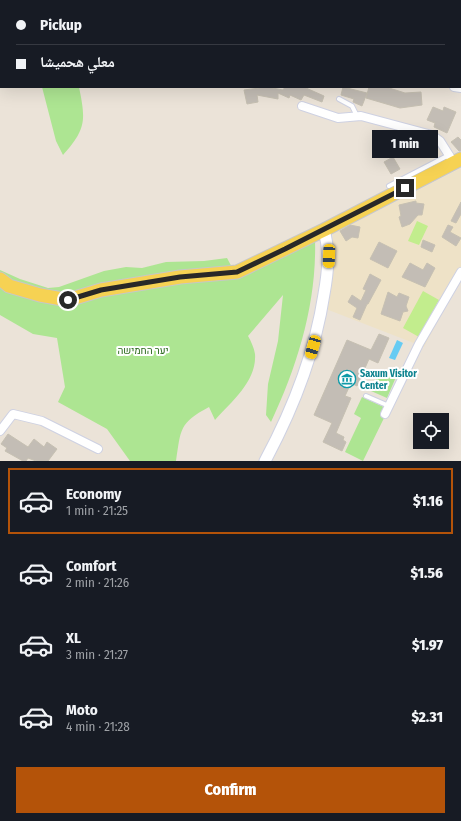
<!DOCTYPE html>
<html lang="en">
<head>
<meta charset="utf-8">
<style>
	:root { --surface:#171b24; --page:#242831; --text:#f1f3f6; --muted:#9ea1a6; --line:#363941; --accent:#b45309 }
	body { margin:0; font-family:"Fira Sans Condensed","Noto Naskh Arabic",Heebo,sans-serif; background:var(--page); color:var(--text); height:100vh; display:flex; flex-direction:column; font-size:15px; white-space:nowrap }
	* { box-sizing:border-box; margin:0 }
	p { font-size:13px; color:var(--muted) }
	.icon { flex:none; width:22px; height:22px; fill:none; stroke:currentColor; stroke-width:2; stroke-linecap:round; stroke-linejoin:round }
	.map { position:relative; height:461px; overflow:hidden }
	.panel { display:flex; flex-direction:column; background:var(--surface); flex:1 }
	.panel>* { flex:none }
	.top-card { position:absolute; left:0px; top:0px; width:461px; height:88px; box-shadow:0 4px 16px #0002; display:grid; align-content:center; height:88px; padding:0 16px; background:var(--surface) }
	.controls { position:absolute; left:413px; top:413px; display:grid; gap:8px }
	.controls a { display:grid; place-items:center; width:36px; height:36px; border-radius:0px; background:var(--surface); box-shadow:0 4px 16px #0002; font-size:20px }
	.end { position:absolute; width:18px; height:18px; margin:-9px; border:5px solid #282828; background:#fff; box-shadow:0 0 0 2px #fff }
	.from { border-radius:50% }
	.bubble { position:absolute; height:28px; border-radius:0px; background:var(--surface); box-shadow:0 4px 16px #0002; font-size:13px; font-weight:800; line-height:28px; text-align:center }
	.car { position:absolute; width:12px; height:24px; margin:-12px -6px; border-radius:5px; box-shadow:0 0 3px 1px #0007; background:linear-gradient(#f5c518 24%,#345 0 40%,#f5c518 0 76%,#345 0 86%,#f5c518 0) }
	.top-card b { display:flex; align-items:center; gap:14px; height:38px; font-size:15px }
	.top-card b+b { border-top:1px solid var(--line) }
	.top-card i { width:10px; height:10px; background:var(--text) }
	ul { padding:7px 0 0; list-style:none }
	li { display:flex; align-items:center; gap:12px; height:66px; margin:0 8px 6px; padding:0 8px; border:2px solid transparent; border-radius:0px }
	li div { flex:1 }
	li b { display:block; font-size:15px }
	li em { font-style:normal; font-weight:800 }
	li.current { border-color:var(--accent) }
	li>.icon { width:36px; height:36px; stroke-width:1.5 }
	.action { display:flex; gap:8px; margin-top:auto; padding:8px 16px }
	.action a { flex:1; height:46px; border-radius:0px; background:var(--accent); color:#fff; font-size:16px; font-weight:800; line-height:46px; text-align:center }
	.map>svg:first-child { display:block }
</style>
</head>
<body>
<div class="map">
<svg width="461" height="461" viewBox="0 0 461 461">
	<rect width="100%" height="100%" fill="#ebe3d8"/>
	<path fill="#eee2c7" d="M278 0H360L280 1Z
		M461 168V278L424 347 326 309 333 234Z"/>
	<path fill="#ade592" d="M0 0H81L1 1 0 25Z
		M84 0H231L83 1Z
		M42 87H79C86 121 86 129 63 155L56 141Z
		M315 239C317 302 298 365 271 422L266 415 268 384 278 341 283 295 248 336C251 341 254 348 255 354 257 381 232 401 215 420L209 407C179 423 181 429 176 461H130L107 429 58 402 65 387 57 338 33 334 0 315V270L20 279 48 288 59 287 104 271 126 267 142 268 166 262 204 261 227 258 235 273Z
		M380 371 396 377 387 398 371 391Z
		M362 397 384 407 380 416 384 418 363 461 345 452 361 418 354 414Z"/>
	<path fill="#c2ed8d" d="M417 221 428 226 419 245 408 241Z
		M423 291 439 300 419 337 403 328Z"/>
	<path fill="#66cbf3" d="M397 340 403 343 395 360 389 358Z"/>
	<path fill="#c3bdb5" stroke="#c6c0b2" d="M267 87 283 90 285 87H307L306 88 324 96 322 102 304 95 301 100 290 95 289 98 278 93V99L257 95 258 102 247 104 244 90Z
		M343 87 367 93 362 106 353 102 354 99 341 95Z
		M369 87H386L405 93 421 92 422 105 400 108 366 98Z
		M433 107 443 111 444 107 456 112 447 133 434 127 435 123 427 120Z
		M458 137 461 140V151H459L451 142Z
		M393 157 400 169 391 174 384 162Z
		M416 201V203L424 204 422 215H418L410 224 402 227 399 217 401 216 399 205Z
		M461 202V214L456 223 451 221Z
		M350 225 360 227 358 238 352 237 346 241 340 231Z
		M448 225 453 227 450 232 461 238 456 246 442 237Z
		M423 240 435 245 432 252 421 247Z
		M379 242 397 251 388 268 370 259Z
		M410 263 423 270 427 263 435 268 425 287 402 277Z
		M370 274 381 280 368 304H367L360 320 353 317 357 308 348 302 352 295 361 301 366 290 363 289Z
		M388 292 397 297 399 293 409 297 406 306 408 311 403 312 400 321 381 314Z
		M379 334 389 338 378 363 369 359 357 386 351 383 345 396 351 398 336 433 344 437 343 440 346 442 342 451 323 442 332 423 314 415 347 340 371 350Z
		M8 434 28 447 34 439 44 447 47 442 57 449 48 461H36L28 458 26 461H23L5 451 7 448 1 444Z"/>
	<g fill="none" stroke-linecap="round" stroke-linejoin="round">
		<defs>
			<path id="service" d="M339 99 352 106 357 116
				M389 186 449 155
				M366 396 389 406"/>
			<path id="minor" d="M256 0V1
				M460 14H461
				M454 87 461 88
				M302 106 338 118 361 116 432 135 440 141 454 163
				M385 414 419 344 461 272
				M0 431 13 414 42 421 98 449"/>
			<path id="secondary" d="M265 461C293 409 315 353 324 294 328 272 330 252 324 230"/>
			<path id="primary" d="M0 279 9 286 40 295 68 300 101 290 180 277 237 272 324 230 461 159"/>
		</defs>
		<use href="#service" stroke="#ced1e2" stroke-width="6"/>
		<use href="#minor" stroke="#ced1e2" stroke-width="10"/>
		<use href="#secondary" stroke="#ced1e2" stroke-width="13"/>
		<use href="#primary" stroke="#c7c7c7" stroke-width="15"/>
		<use href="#service" stroke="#fff" stroke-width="4"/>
		<use href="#minor" stroke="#fff" stroke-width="8"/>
		<use href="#secondary" stroke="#fff" stroke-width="11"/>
		<use href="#primary" stroke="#f6d253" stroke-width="13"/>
	</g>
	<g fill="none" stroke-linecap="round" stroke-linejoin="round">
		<path stroke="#282828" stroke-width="5" d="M68 300 101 290 180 277 237 272 285 249 405 188"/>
	</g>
	<defs>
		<symbol id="museum-ring" viewBox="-11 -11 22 22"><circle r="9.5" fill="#fff" stroke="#0f9aa8" stroke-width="1.5"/><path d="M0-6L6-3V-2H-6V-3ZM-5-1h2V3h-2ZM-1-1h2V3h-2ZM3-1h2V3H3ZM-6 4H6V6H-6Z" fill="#0f9aa8"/></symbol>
	</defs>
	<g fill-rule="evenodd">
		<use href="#museum-ring" x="337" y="369" width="20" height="20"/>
	</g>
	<g text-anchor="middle" stroke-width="4" stroke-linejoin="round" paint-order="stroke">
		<g font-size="10" fill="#266616" stroke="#fff">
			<text x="143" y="354">יער החמישה</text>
		</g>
		<g font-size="10" font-weight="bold" fill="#0d838f" stroke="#fff" text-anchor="start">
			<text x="360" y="377">Saxum Visitor<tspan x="360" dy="12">Center</tspan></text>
		</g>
	</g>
</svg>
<div class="controls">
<a><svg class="icon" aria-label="locate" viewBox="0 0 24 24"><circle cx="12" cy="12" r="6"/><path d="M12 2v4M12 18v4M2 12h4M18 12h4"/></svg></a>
</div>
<i class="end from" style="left:68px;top:300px"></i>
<i class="end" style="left:405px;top:188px"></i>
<div class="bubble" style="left:372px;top:130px;width:66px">1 min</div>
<i class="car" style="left:329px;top:256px;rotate:182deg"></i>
<i class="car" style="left:313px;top:347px;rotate:196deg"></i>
<div class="top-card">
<b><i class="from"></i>Pickup</b>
<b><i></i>معلي هحميشا</b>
</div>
</div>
<section class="panel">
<ul>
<li class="current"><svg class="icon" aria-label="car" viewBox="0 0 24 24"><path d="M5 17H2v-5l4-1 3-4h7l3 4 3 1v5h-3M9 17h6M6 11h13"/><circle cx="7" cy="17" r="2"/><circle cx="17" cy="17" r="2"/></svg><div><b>Economy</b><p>1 min · 21:25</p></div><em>$1.16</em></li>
<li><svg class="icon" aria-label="car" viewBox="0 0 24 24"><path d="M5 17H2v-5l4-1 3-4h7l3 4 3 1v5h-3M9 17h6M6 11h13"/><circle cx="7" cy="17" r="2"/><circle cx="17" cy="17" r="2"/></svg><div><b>Comfort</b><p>2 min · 21:26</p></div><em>$1.56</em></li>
<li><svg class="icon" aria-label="car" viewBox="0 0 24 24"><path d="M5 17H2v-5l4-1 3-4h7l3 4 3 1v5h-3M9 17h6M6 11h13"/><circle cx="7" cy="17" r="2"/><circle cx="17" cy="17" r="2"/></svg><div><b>XL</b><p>3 min · 21:27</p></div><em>$1.97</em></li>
<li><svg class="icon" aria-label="car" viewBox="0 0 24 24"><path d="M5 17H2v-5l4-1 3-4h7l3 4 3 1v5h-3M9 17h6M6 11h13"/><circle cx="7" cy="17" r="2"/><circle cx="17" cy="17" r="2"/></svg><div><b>Moto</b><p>4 min · 21:28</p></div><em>$2.31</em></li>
</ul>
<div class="action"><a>Confirm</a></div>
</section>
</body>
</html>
